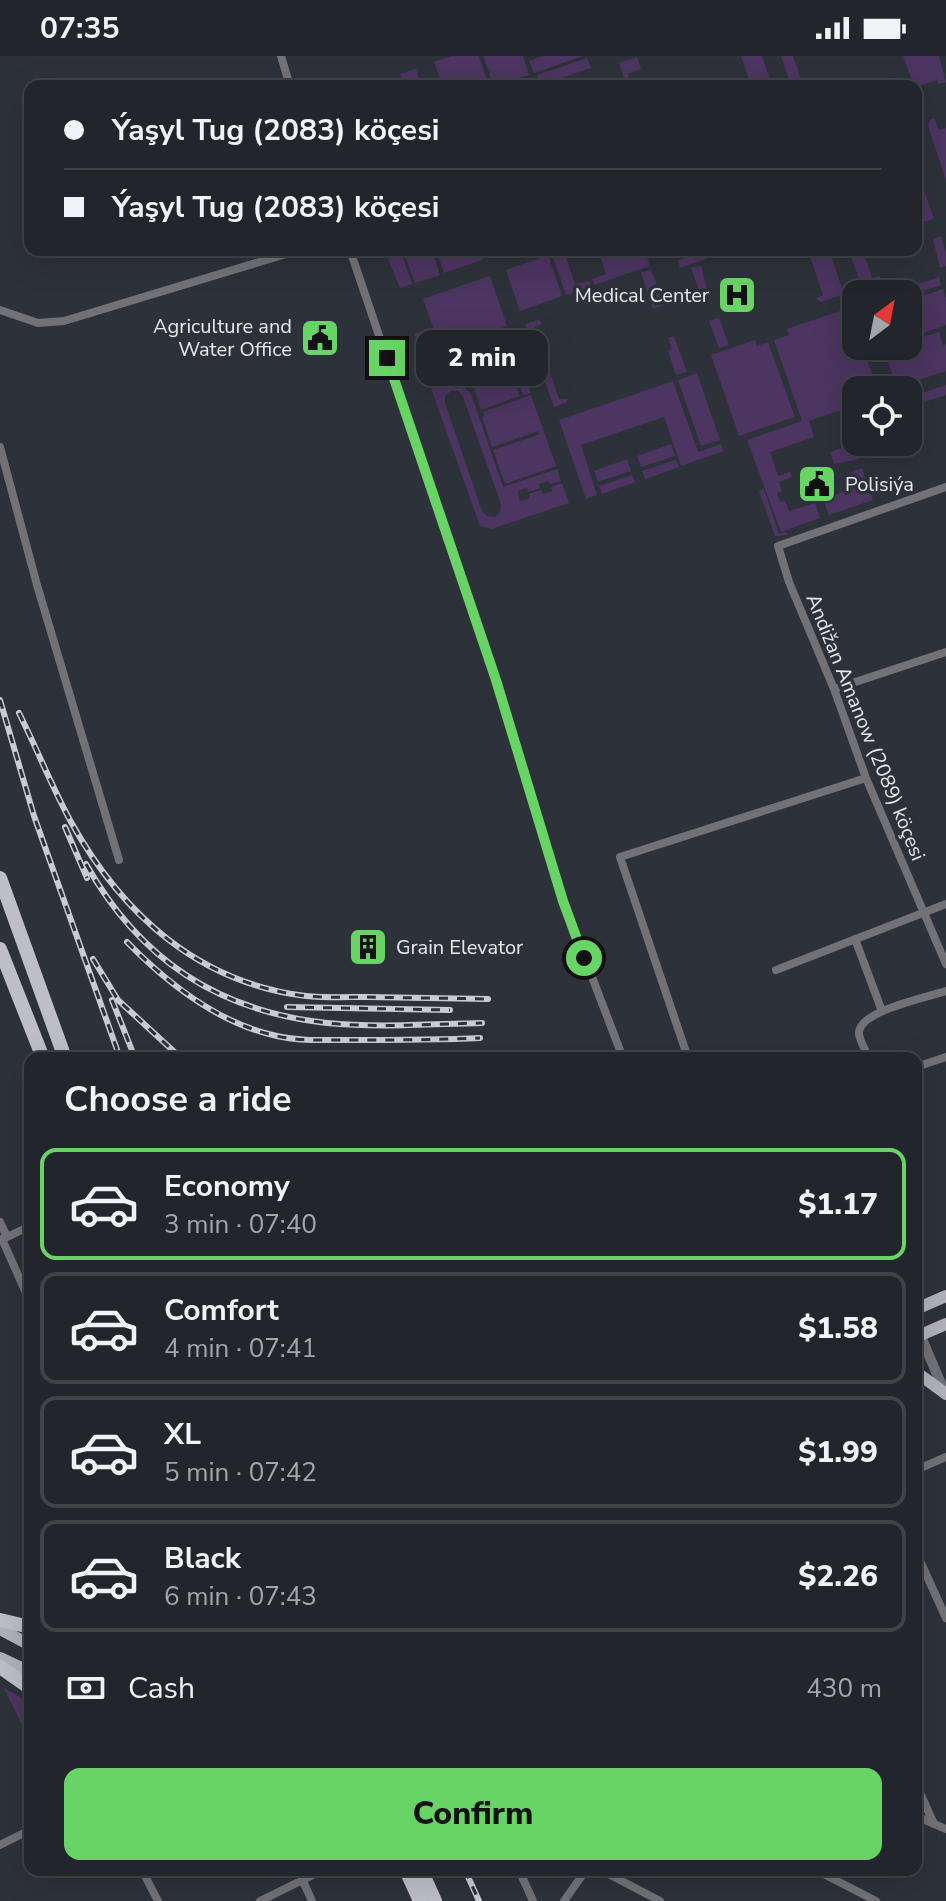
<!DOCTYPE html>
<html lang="en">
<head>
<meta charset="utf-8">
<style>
	:root { --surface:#22252b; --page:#2e3137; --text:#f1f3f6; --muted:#a2a5a9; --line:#3f4247; --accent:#68d465 }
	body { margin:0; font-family:"Nunito Sans",sans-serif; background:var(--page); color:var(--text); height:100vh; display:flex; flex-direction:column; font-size:30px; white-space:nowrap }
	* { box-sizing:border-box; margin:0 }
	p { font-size:26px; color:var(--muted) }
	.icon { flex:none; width:44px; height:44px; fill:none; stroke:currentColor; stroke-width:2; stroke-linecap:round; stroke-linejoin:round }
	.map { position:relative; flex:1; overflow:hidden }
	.drawer { position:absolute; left:24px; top:996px; width:898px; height:824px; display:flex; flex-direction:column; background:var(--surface); border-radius:16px; box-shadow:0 8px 32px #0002,0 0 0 2px var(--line) }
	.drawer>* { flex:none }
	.guide { position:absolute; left:24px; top:24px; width:898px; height:176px; border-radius:16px; box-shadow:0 8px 32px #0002,0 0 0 2px var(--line); display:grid; align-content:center; height:176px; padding:0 40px; background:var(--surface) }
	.needle { width:52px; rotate:32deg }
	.buttons { position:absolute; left:842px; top:224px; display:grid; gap:16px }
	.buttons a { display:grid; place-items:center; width:80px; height:80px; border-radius:16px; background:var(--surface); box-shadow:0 8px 32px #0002,0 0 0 2px var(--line); font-size:40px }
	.end { position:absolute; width:36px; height:36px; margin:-18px; border:10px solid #68d465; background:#111; box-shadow:0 0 0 4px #111 }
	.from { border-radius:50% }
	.bubble { position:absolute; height:56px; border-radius:16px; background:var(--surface); box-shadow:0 8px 32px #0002,0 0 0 2px var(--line); font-size:26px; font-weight:800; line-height:56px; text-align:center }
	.guide b { display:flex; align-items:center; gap:28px; height:76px; font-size:30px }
	.guide b+b { border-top:2px solid var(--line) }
	.guide i { width:20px; height:20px; background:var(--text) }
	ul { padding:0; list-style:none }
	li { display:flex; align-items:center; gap:24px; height:112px; margin:0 16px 12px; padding:0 24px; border:4px solid var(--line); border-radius:16px }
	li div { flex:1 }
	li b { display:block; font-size:30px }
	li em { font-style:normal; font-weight:800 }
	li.selected { border-color:var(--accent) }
	li>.icon { width:72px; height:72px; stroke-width:1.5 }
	h2 { padding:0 40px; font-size:36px; line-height:96px }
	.pay { display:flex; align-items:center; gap:20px; height:88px; padding:0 40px; font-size:30px }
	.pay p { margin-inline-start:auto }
	.cta { display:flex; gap:16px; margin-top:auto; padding:16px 40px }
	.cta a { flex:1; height:92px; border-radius:16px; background:var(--accent); color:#111; font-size:32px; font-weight:800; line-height:92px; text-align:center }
	.status { display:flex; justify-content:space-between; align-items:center; height:56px; padding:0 40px; background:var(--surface); direction:ltr }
	.status svg { height:22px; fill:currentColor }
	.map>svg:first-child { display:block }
</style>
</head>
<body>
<div class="status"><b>07:35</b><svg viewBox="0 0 49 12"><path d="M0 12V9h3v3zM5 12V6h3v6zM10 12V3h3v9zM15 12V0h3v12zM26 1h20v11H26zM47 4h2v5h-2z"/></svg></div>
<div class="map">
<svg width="946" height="1845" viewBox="0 0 946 1845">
	<rect width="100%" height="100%" fill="#2d3139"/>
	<path fill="#4c3560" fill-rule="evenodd" d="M452 0H479L489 30H443L434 6Z
		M483 0H523L529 19 494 30Z
		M542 0H583L534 17 529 5Z
		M741 0H762L772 30H751Z
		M781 0H793L802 25 811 23V28L791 30Z
		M903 0H939L946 26 939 28 937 24 919 30 921 37 917 39 916 30H914Z
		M637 1 641 13 628 18 631 27 626 29 619 7Z
		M587 2 591 12 540 29 537 19Z
		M416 13 422 30H404L400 18Z
		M934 62 939 74 946 72V124L928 70 930 64Z
		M924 134 934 163 924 166 916 137Z
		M941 180 946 196V210L940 212 933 183Z
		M428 194H432L440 219 415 227 406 202Z
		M436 194H479L483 204 444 217Z
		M563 194H578L579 196 566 201 575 228 589 225 591 231 566 239 552 198Z
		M598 194H627L647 202 650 210 594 229 592 223 606 218Z
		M708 194H731L680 212 678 204Z
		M808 194H829L844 238 822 246 817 244 816 242 823 239Z
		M849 194H863L872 222 880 220 878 226 862 232Z
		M402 199 412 228 400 232 388 203Z
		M548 199 562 240 520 255 506 214Z
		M701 209 708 238 701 240 691 212Z
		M651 213 664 249 653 253 641 217Z
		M490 220 507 270 450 290 448 285 439 288 423 243Z
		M939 221 941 229 908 240V238H889Z
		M943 233 946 242V269L908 282V245Z
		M849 252 856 272V290H862L878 334H856V349L809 365 814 381 770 396 778 420 790 416 792 421 779 426 782 435 777 437 780 446 785 445 789 455 815 447 820 462 781 476 747 384 802 365 774 284 789 279 787 273Z
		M719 262 729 289 719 292 709 265Z
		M539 264 542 268 534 271 559 343H568L566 347 554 351 525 268Z
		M508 273 531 337 523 339 511 306 478 317 468 286Z
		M426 274 439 312 434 316 440 314 443 321 447 320 445 314 451 312 457 321 463 319 466 325 461 328 471 338 503 431 557 413 561 425 550 428 548 425 539 428 540 432 528 436 527 432 517 435 520 445 530 442 529 438 541 434 543 438 552 435 551 431 562 427 569 447 492 473 480 470 416 290 418 289 414 278ZM451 335H458L463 341 501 448 500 456 495 461 487 460 482 455 445 347V340Z
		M939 276 943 289 946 288V315L897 331 884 295 904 290 908 301 916 299 911 285Z
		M674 280 687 316 676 319 668 295 672 293 668 282Z
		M755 284 757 290 768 286 795 361 739 380 711 299Z
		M509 310 520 340 481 354 471 323Z
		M697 317 720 384 701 390 678 324Z
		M673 325 698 396 721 388 724 395 681 410 664 361 581 389 597 439 586 443 559 364Z
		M946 329V339L909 351 908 342Z
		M531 339 556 410 505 428 493 394 540 378 538 375 492 391 482 361 484 360 483 356Z
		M853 387 859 403 834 408 830 396Z
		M671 388 675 400 641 411 637 400Z
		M627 403 631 415 598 426 594 415Z
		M676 404 679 411 645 423 642 415Z
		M862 412 873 444 829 459 823 444 854 431 849 417Z
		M632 419 635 426 602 438 599 430Z
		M764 433 779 478 787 476 788 479 775 480 759 435Z
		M4 1632 30 1646V1685Z"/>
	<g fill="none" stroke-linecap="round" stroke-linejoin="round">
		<path stroke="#717176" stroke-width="8" d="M281 0 290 30
			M350 194 496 624 563 845 623 1002
			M0 254 38 267 64 265 299 194
			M0 391 37 529 119 804
			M946 431 778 490 789 526 834 633 866 722 946 908
			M834 633 946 596
			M855 883 882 955
			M776 914 946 848
			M688 1002 620 801 866 722
			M869 1002C866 995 860 986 859 978 857 955 928 941 946 935
			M916 1011 946 1001
			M0 1166 7 1181
			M2 1183 30 1246
			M1 1184 30 1170
			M916 1414 946 1401
			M916 1496 946 1562
			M916 1728 934 1768
			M916 1760 946 1773
			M0 1789 30 1774
			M142 1814 158 1845
			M298 1814 312 1845
			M519 1814 533 1845
			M601 1814 660 1845
			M816 1814 876 1845
			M260 1845 323 1814
			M564 1845 586 1814"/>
		<path stroke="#717176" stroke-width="10" d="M916 1269 945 1337"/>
		<path stroke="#b1b1ba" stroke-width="12" d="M916 1253 946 1240
			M916 1281 946 1268
			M916 1316 946 1338
			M0 1573 30 1589
			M0 1602 30 1616"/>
		<path stroke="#bebec8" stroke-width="14" d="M0 822 65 1002
			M0 893 43 1002
			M0 1564 30 1571
			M0 1611 30 1632
			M406 1814 420 1845
			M421 1814 435 1845"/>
		<defs>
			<path id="rail" d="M0 644 34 760 120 1002
				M19 657C37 693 52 731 71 766 122 858 198 927 306 940 326 942 347 941 367 941 407 942 448 942 488 943
				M65 771 87 822
				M86 808C140 904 218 955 327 967 378 972 431 968 482 967
				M127 886C167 927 220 968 277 980 299 985 322 984 345 984 390 984 435 984 480 982
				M93 903 118 944 181 1002
				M112 944 135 1002
				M287 951 450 954
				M465 1814 479 1845"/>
		</defs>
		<use href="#rail" stroke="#c8cbd1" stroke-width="6"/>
		<use href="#rail" stroke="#2d3139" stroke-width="3" stroke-dasharray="9" stroke-linecap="butt"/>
	</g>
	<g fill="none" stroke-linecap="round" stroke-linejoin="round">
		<path stroke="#68d465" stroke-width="10" d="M387 302 496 624 563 845 584 902"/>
	</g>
	<defs>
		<symbol id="hospital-square" viewBox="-11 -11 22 22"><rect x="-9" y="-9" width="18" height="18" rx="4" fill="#68d465" stroke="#2d3139"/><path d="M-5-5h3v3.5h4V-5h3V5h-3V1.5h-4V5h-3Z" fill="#111"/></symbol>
		<symbol id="civic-square" viewBox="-11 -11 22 22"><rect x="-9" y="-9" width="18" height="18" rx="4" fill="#68d465" stroke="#2d3139"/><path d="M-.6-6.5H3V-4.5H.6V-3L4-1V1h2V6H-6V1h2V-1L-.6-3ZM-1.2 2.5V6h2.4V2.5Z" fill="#111"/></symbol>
		<symbol id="building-square" viewBox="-11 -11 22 22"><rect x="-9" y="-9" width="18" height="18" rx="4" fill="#68d465" stroke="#2d3139"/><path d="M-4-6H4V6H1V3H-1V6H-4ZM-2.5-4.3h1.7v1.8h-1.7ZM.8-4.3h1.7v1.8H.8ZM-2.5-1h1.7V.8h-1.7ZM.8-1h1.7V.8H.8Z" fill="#111"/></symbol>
	</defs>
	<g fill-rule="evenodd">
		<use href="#hospital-square" x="715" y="217" width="44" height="44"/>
		<use href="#civic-square" x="298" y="260" width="44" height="44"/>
		<use href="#civic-square" x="795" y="406" width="44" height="44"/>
		<use href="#building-square" x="346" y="869" width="44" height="44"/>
	</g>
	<g text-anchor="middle" stroke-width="7" stroke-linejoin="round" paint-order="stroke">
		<g font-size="20" fill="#e7eaef" stroke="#2d3139" text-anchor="end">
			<text x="709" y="246">Medical Center</text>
			<text x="292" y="277">Agriculture and<tspan x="292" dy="23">Water Office</tspan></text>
			<text x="845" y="435" text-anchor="start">Polisiýa</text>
			<text x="396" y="898" text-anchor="start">Grain Elevator</text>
		</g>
		<g font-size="20" fill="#e7eaef" stroke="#2d3139">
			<text transform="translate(866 671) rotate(68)" y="7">Andižan Amanow (2089) köçesi</text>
		</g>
	</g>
</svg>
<div class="buttons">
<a><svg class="needle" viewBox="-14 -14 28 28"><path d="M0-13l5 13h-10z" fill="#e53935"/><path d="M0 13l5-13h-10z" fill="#a2a5a9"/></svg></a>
<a><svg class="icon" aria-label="locate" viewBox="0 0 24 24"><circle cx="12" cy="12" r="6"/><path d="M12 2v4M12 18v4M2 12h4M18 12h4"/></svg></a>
</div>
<i class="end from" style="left:584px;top:902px"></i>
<i class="end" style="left:387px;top:302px"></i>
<div class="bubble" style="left:416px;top:274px;width:132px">2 min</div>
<div class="guide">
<b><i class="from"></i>Ýaşyl Tug (2083) köçesi</b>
<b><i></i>Ýaşyl Tug (2083) köçesi</b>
</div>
<section class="drawer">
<h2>Choose a ride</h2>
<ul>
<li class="selected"><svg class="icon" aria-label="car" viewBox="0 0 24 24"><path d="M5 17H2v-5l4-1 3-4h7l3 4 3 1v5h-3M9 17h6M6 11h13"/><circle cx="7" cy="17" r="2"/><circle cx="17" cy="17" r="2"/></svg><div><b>Economy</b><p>3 min · 07:40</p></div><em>$1.17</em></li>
<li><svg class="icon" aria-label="car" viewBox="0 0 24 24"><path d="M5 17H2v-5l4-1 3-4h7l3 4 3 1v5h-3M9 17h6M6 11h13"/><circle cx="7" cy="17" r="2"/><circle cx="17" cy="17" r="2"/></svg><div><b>Comfort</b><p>4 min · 07:41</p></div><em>$1.58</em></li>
<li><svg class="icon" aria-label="car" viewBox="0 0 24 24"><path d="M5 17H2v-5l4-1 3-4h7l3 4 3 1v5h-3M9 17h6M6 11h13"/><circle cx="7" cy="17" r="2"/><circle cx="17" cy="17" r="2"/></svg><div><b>XL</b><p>5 min · 07:42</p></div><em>$1.99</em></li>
<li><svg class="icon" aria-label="car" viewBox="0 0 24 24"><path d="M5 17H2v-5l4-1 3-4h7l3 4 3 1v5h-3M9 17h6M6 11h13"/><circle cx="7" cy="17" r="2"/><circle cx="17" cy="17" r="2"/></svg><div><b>Black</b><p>6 min · 07:43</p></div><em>$2.26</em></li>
</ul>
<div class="pay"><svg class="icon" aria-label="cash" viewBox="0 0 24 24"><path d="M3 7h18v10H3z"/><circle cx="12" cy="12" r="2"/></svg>Cash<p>430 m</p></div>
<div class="cta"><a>Confirm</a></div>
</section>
</div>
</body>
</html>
